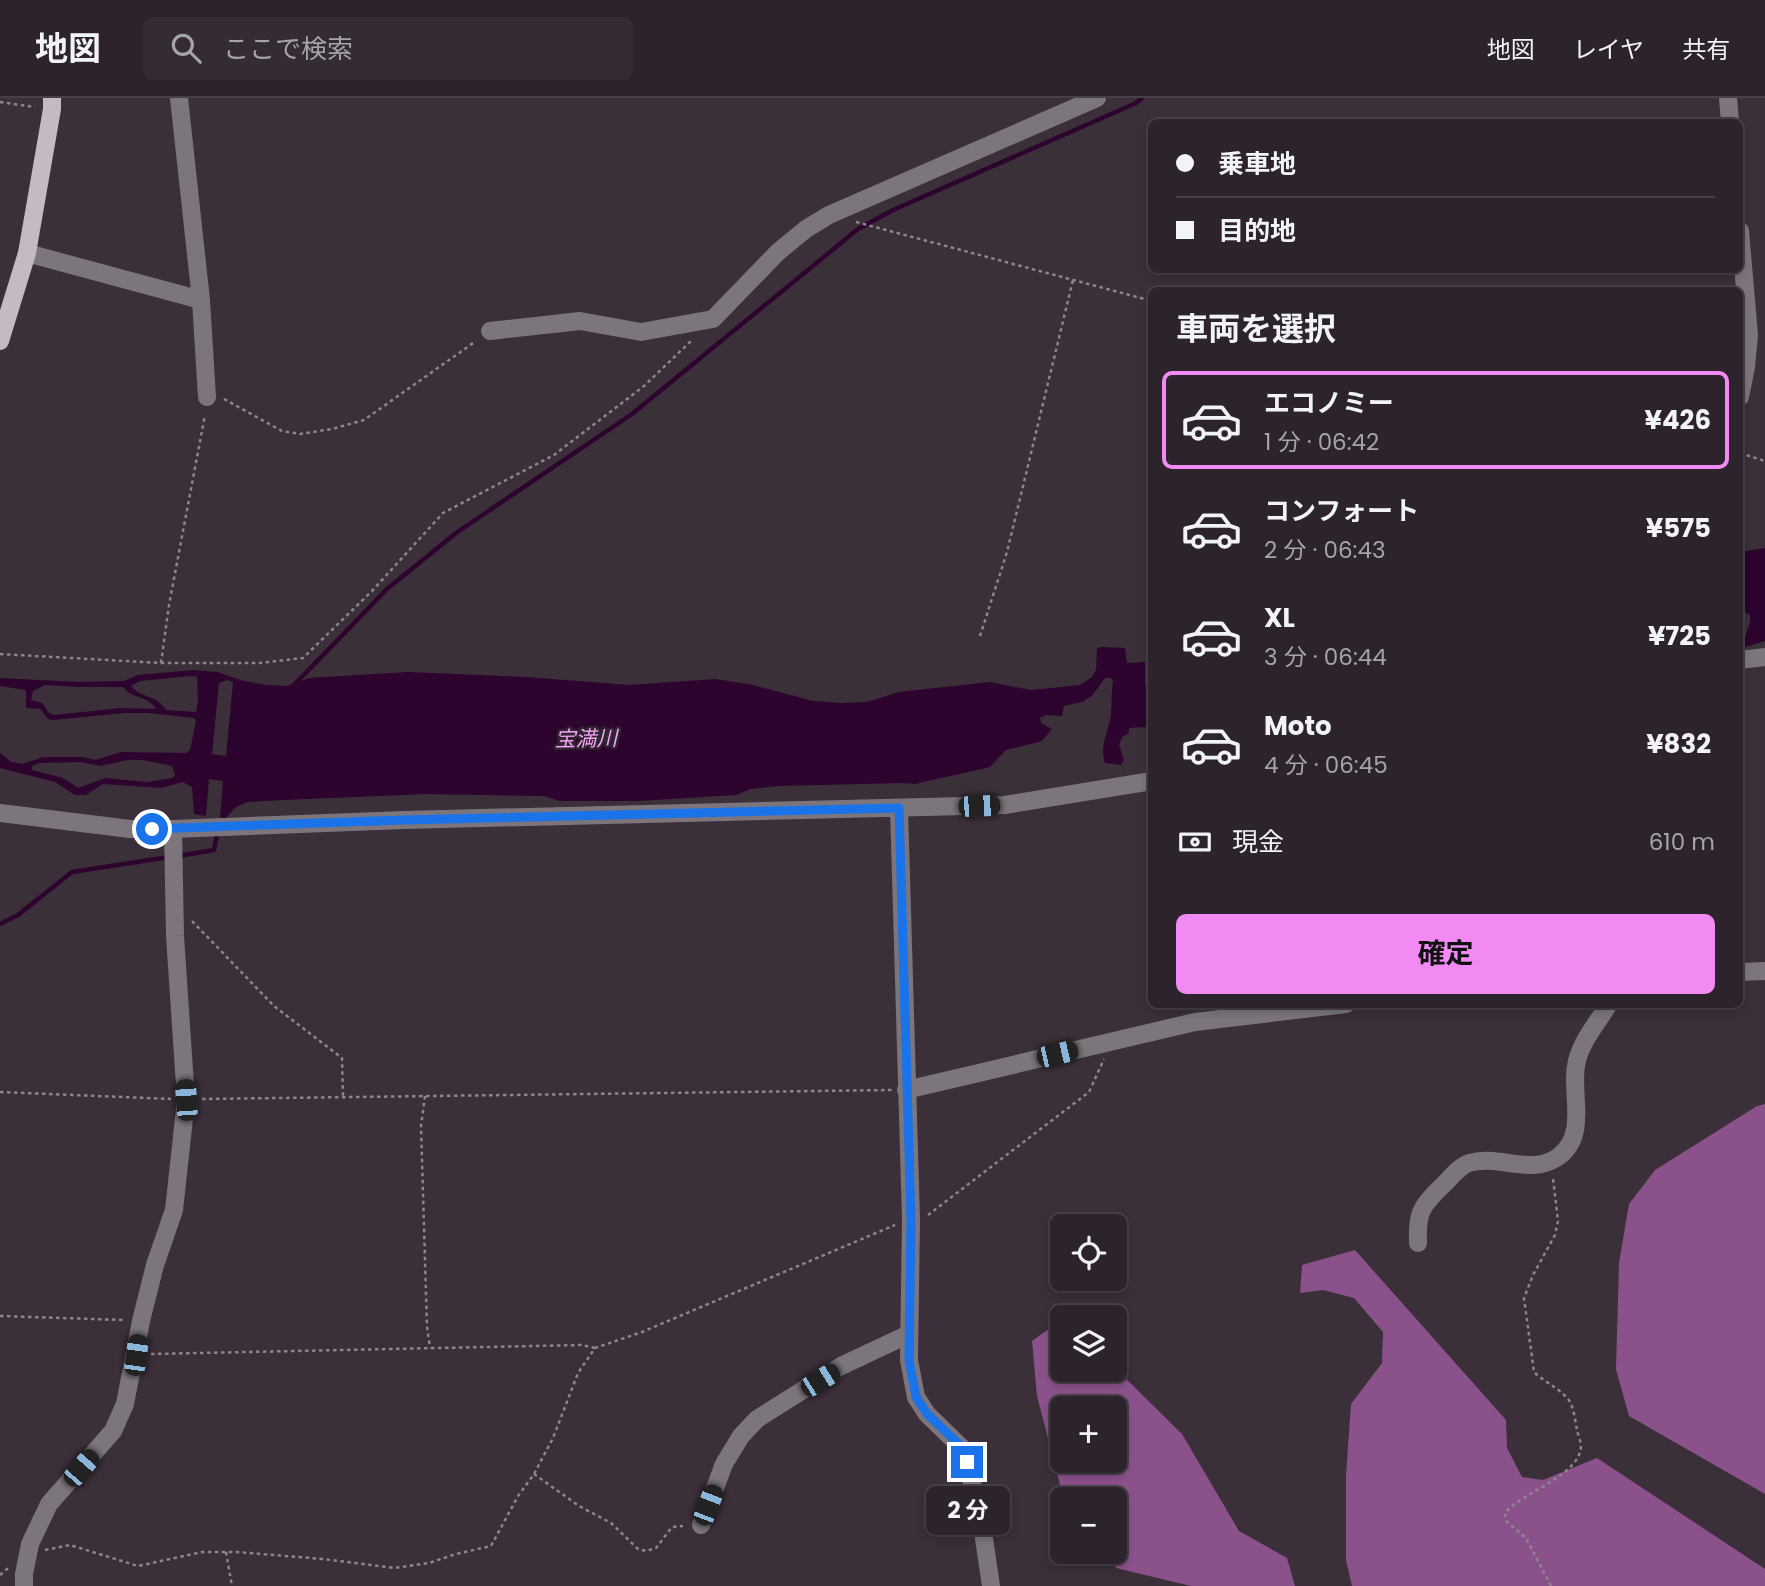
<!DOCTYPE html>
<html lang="ja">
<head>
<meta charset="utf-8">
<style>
	:root { --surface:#2c232c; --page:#342b34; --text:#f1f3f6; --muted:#a6a4a9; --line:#484048; --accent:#f28af3 }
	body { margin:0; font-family:Poppins,"Noto Sans JP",sans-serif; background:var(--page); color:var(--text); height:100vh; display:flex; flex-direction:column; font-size:26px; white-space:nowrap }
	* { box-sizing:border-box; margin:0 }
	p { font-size:23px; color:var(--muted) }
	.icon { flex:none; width:38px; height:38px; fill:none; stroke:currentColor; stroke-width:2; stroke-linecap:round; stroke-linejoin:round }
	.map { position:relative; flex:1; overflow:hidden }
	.drawer { position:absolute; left:1148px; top:189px; width:595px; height:721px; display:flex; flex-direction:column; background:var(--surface); border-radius:10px; box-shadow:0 4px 10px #0003,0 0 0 2px var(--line) }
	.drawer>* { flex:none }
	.top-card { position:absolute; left:1148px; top:21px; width:595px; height:154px; border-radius:10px; box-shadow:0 4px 10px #0003,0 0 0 2px var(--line); display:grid; align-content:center; height:154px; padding:0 28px; background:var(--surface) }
	.buttons { position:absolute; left:1050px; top:1116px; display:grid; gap:14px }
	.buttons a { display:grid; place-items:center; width:77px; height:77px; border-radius:10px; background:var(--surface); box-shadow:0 4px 10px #0003,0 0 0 2px var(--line); font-size:35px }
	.end { position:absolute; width:32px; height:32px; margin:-16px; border:9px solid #1a73e8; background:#fff; box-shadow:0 0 0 4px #fff }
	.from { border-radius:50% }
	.bubble { position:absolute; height:49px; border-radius:10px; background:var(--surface); box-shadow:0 4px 10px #0003,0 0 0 2px var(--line); font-size:23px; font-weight:700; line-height:49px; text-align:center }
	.car { position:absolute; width:21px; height:42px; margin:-21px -10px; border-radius:9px; box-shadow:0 0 5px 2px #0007; background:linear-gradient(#222 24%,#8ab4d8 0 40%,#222 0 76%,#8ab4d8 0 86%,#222 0) }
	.top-card b { display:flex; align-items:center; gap:24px; height:66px; font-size:26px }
	.top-card b+b { border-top:2px solid var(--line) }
	.top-card i { width:18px; height:18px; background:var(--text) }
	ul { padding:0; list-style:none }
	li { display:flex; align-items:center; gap:21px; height:98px; margin:0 14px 10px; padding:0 14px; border:4px solid transparent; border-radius:10px }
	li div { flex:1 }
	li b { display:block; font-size:26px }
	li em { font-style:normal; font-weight:700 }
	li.selected { border-color:var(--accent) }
	li>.icon { width:63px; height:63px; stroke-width:1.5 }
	h2 { padding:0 28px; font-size:32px; line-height:84px }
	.pay { display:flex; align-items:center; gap:18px; height:77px; padding:0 28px; font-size:26px }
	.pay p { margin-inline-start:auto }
	.primary-button { display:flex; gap:14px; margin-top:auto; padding:14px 28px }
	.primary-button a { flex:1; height:80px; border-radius:10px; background:var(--accent); color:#111; font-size:28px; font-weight:700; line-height:80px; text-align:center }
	header { display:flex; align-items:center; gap:42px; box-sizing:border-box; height:98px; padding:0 35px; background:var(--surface); border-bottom:2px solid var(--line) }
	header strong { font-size:33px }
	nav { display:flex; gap:38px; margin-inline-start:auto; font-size:24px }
	.search { width:490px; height:63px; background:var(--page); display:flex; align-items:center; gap:18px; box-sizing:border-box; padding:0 24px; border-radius:10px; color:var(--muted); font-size:26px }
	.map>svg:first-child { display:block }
</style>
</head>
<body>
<header>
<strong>地図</strong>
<div class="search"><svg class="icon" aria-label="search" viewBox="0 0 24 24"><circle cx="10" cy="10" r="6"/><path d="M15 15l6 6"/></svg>ここで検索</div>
<nav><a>地図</a><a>レイヤ</a><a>共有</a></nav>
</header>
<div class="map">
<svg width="1765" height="1488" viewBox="0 0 1765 1488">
	<rect width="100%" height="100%" fill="#3b2f3a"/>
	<path fill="#8b518b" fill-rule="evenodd" d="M1765 1006V1396L1629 1318 1616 1271 1619 1165 1629 1106 1655 1072 1757 1008Z
		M1355 1152 1506 1322 1507 1350 1522 1379 1543 1382 1597 1360 1765 1471V1488H1352L1346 1462V1377L1351 1306 1382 1265 1383 1234 1354 1200 1323 1192 1300 1195 1302 1167Z
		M1053 1228 1062 1229V1272H1115V1270L1182 1336 1239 1433 1287 1460 1295 1488H1191L1116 1470 1109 1454H1115V1402H1064L1037 1298 1032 1243ZM1062 1311H1115V1363H1062Z"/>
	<path fill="#2c042d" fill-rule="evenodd" d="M1765 450V543L1745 549 1742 548 1750 524V517L1740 512V454Z
		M1102 549 1125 550 1127 565 1145 564V587H1151V614L1147 615V629L1129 630V635L1122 639 1119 647 1124 662 1121 667 1105 665C1099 647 1109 634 1111 616 1112 605 1111 594 1113 583L1111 580H1105L1092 598 1082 604 1064 608 1062 618 1046 617 1040 620 1041 625 1052 631 1042 643 1006 652 990 669 915 686 903 685 779 688 751 691 736 697 638 703H560L544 698 427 696 283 702 247 704 236 709 225 721 220 720 223 683 209 681 206 718 194 716 192 689 183 684 161 690 103 686 86 697H75L55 684 0 670V655L11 664 22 666 43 659H81L96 662 121 654 186 655 190 652 196 623 194 620 149 615H125L53 622 48 621 40 611 26 610V592L0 588V580L77 584 124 583 138 577 194 572 217 574 244 583 267 587 287 588 309 580 407 574 527 579 629 587 716 581 753 587 813 603 841 605 867 604 899 594 990 584 1031 592 1080 587 1092 579 1096 572 1097 550ZM191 578 197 579 198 603 196 614 166 612C158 597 140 600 131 588L140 583ZM227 582 233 584 226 658 212 656 219 585ZM45 587 79 589H123C133 602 148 597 156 611L121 610 54 617 49 615 42 605 31 602 33 593ZM127 662H143L172 668 175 677 172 680 147 684 105 680 78 690 63 680 32 672V668L40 665 80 664 101 668Z"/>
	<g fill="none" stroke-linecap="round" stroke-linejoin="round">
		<path stroke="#2c042d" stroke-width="4.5" d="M293 588 387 491 456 435 632 316 858 131 893 112 1136 5 1142 0
			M178 758 214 752 218 732
			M0 826 18 817 72 774 169 759"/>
		<path stroke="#8f858e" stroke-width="2.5" stroke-dasharray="3.5 3.5" stroke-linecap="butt" d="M0 4 35 9
			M856 124 1152 203
			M224 301 282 333 300 336 332 331 364 322 476 243
			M1740 355 1765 363
			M980 538 1007 454 1073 182
			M0 556 161 565H260L303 560 372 493 443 415 554 357 644 288 691 243
			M161 565 169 507 205 317
			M192 823 274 908 342 960 343 998
			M0 994 171 1001
			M425 998 421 1028 427 1229 430 1250
			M202 1001 892 992
			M928 1117 1089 994 1104 961
			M0 1218 124 1222
			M151 1256 581 1247 595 1250
			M534 1376 579 1408 611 1425 638 1451 646 1453 656 1450 672 1429 683 1428
			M45 1452 70 1447 138 1468 202 1454H237L323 1461 395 1470 429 1465 456 1456 491 1448 518 1398 534 1376 553 1340 578 1275 595 1250 642 1234 895 1127
			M226 1454 232 1488
			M0 1477 8 1470
			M1551 1488 1526 1440 1507 1424 1505 1415C1522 1394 1580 1378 1581 1348 1581 1344 1578 1337 1577 1332 1575 1322 1574 1309 1568 1301 1559 1290 1544 1284 1534 1274L1524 1200 1533 1177 1555 1137 1558 1123 1553 1080"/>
		<path stroke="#7c767c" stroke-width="18" d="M179 0 201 202 207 299
			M1728 0 1730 24
			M1740 133 1749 237 1746 269 1740 299
			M27 155 201 202
			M490 233 580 223 641 234 713 221 778 154 806 131 829 117 1097 0
			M1740 562 1765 559
			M899 710 911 1121 909 1262 916 1299 927 1316 963 1351 981 1420 991 1488
			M0 715 130 731H173L404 722 1005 707 1152 683
			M1740 874 1765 873
			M906 992 1195 924 1346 906
			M1418 1145C1417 1116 1420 1109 1441 1089 1449 1082 1459 1068 1469 1065 1498 1056 1531 1078 1558 1059 1588 1038 1571 997 1576 968 1579 946 1597 925 1609 906
			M701 1427 724 1366 741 1338 757 1321 841 1268 909 1236
			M24 1488V1476L30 1446 49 1406 113 1333 125 1306 141 1223 155 1167 174 1112 186 1002 175 838 173 731"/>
		<path stroke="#c5b9c4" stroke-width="18" d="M0 243 27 155 52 11V0"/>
	</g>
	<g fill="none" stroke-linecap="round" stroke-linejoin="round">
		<path stroke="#1a73e8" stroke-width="9" d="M152 731 404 722 899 710 911 1121 909 1262 916 1299 927 1316 963 1350 967 1364"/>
	</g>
	<g text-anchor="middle" stroke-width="5" stroke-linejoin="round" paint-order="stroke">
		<g font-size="21" font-style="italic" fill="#f6a5f6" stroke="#302530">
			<text transform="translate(586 641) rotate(-1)" y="7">宝満川</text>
		</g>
	</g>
</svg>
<div class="buttons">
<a><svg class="icon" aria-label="locate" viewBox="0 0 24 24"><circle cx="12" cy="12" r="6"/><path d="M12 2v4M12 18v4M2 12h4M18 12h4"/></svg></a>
<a><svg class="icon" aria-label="layers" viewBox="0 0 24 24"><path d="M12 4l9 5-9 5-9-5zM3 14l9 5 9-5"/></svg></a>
<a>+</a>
<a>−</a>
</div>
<i class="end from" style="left:152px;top:731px"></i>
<i class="end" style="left:967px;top:1364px"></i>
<div class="bubble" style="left:926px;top:1388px;width:84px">2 分</div>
<i class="car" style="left:979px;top:708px;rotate:88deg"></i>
<i class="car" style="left:1057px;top:956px;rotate:77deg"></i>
<i class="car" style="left:186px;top:1002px;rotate:356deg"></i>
<i class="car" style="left:136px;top:1257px;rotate:8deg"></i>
<i class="car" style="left:820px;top:1282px;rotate:58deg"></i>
<i class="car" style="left:81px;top:1370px;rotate:41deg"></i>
<i class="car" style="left:708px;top:1407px;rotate:21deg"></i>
<div class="top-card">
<b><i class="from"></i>乗車地</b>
<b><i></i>目的地</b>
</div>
<section class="drawer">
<h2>車両を選択</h2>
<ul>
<li class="selected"><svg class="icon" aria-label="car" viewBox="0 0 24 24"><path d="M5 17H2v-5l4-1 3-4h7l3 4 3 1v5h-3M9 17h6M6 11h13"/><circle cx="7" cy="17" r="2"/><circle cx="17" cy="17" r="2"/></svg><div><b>エコノミー</b><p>1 分 · 06:42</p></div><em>¥426</em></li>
<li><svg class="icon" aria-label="car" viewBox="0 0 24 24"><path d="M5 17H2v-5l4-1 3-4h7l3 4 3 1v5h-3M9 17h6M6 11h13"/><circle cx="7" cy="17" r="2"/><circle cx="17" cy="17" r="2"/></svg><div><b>コンフォート</b><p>2 分 · 06:43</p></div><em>¥575</em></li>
<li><svg class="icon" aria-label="car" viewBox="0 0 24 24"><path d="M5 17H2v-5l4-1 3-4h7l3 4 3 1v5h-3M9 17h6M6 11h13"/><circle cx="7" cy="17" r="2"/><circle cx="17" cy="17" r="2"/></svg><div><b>XL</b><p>3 分 · 06:44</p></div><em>¥725</em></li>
<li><svg class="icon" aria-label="car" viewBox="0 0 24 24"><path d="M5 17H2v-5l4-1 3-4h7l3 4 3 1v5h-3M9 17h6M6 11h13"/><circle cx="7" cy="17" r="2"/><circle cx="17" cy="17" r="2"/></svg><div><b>Moto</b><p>4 分 · 06:45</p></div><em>¥832</em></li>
</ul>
<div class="pay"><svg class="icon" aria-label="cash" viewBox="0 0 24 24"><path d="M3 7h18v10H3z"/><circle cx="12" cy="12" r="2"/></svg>現金<p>610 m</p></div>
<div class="primary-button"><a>確定</a></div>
</section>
</div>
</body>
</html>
